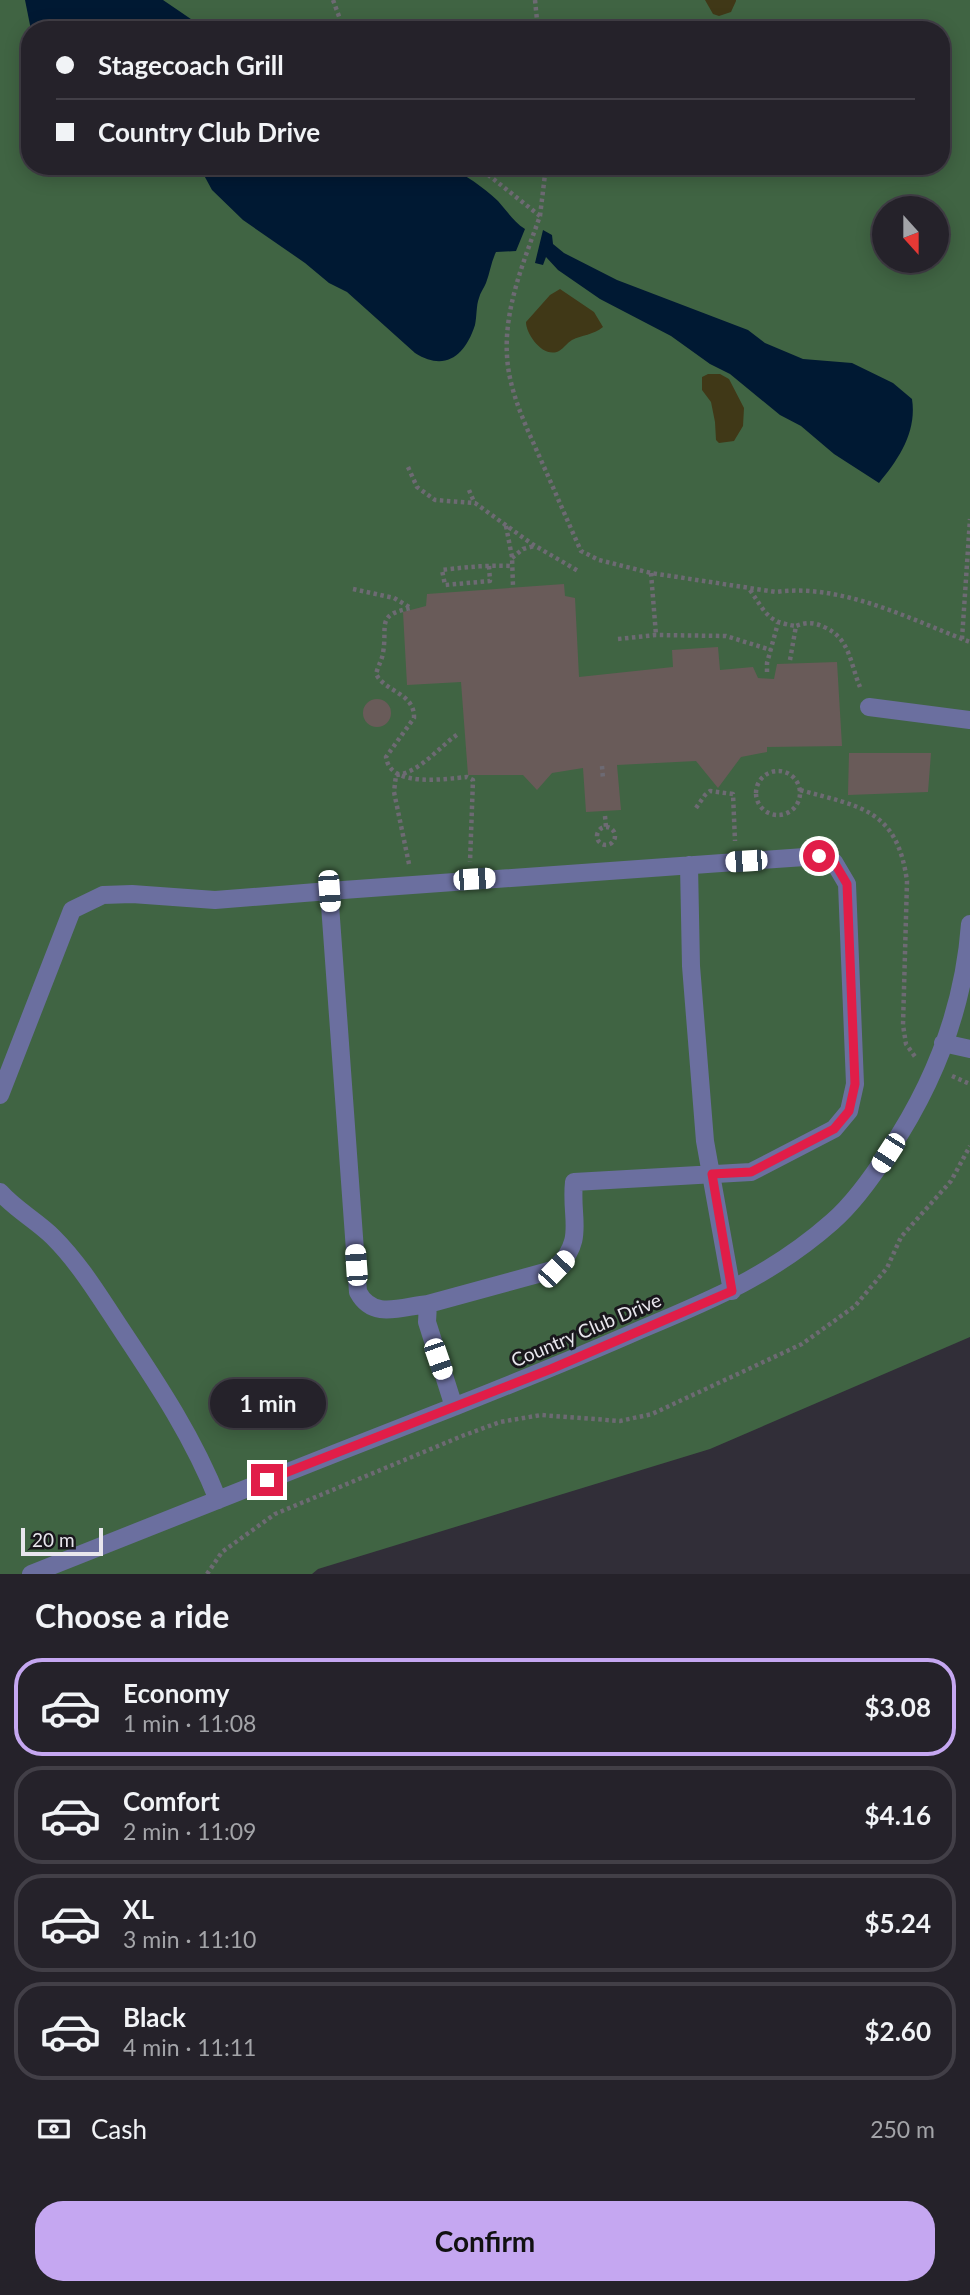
<!DOCTYPE html>
<html lang="en">
<head>
<meta charset="utf-8">
<style>
	:root { --surface:#25222a; --page:#2d2a32; --text:#f1f3f6; --muted:#a3a4a8; --line:#423f47; --accent:#c5a7f1 }
	body { margin:0; font-family:Lato,sans-serif; background:var(--page); color:var(--text); height:100vh; display:flex; flex-direction:column; font-size:26px; white-space:nowrap }
	* { box-sizing:border-box; margin:0 }
	p { font-size:23px; color:var(--muted) }
	.icon { flex:none; width:38px; height:38px; fill:none; stroke:currentColor; stroke-width:2; stroke-linecap:round; stroke-linejoin:round }
	.map { position:relative; height:1574px; overflow:hidden }
	.sheet { display:flex; flex-direction:column; background:var(--surface); flex:1 }
	.sheet>* { flex:none }
	.banner { position:absolute; left:21px; top:21px; width:929px; height:154px; border-radius:28px; box-shadow:0 4px 18px #0003,0 0 0 2px var(--line); display:grid; align-content:center; height:154px; padding:0 35px; background:var(--surface) }
	.needle { width:46px; rotate:159deg }
	.controls { position:absolute; left:872px; top:196px; display:grid; gap:14px }
	.controls a { display:grid; place-items:center; width:77px; height:77px; border-radius:50%; background:var(--surface); box-shadow:0 4px 18px #0003,0 0 0 2px var(--line); font-size:35px }
	.scale { position:absolute; left:21px; bottom:18px; width:82px; box-sizing:border-box; padding-left:7px; border:4px solid #e8e6ed; border-top:0; font-size:19px; line-height:24px; white-space:nowrap; color:#e8e6ed; -webkit-text-stroke:5px #19171c; paint-order:stroke }
	.end { position:absolute; width:32px; height:32px; margin:-16px; border:9px solid #e11d48; background:#fff; box-shadow:0 0 0 4px #fff }
	.from { border-radius:50% }
	.bubble { position:absolute; height:49px; border-radius:24px; background:var(--surface); box-shadow:0 4px 18px #0003,0 0 0 2px var(--line); font-size:23px; font-weight:700; line-height:49px; text-align:center }
	.car { position:absolute; width:21px; height:42px; margin:-21px -10px; border-radius:9px; box-shadow:0 0 5px 2px #0007; background:linear-gradient(#fff 24%,#345 0 40%,#fff 0 76%,#345 0 86%,#fff 0) }
	.banner b { display:flex; align-items:center; gap:24px; height:66px; font-size:26px }
	.banner b+b { border-top:2px solid var(--line) }
	.banner i { width:18px; height:18px; background:var(--text) }
	ul { padding:0; list-style:none }
	li { display:flex; align-items:center; gap:21px; height:98px; margin:0 14px 10px; padding:0 21px; border:4px solid var(--line); border-radius:28px }
	li div { flex:1 }
	li b { display:block; font-size:26px }
	li em { font-style:normal; font-weight:700 }
	li.active { border-color:var(--accent) }
	li>.icon { width:63px; height:63px; stroke-width:1.5 }
	h2 { padding:0 35px; font-size:32px; line-height:84px }
	.pay { display:flex; align-items:center; gap:18px; height:77px; padding:0 35px; font-size:26px }
	.pay p { margin-inline-start:auto }
	.cta { display:flex; gap:14px; margin-top:auto; padding:14px 35px }
	.cta a { flex:1; height:80px; border-radius:28px; background:var(--accent); color:#111; font-size:28px; font-weight:700; line-height:80px; text-align:center }
	.map>svg:first-child { display:block }
</style>
</head>
<body>
<div class="map">
<svg width="970" height="1574" viewBox="0 0 970 1574">
	<rect width="100%" height="100%" fill="#312e38"/>
	<path fill="#406443" fill-rule="evenodd" d="M0 0H970V1337L710 1449 318 1569 312 1574H0ZM30 30H942V166H30ZM884 208H936V261H884Z"/>
	<path fill="#403817" d="M705 0H736V1L731 12 719 16 713 14Z
		M560 289 594 312 603 327C593 335 582 335 572 340 567 343 564 348 559 351 544 359 526 335 526 322L550 295Z
		M708 374H720L729 379 744 408 743 426 734 441 719 443 716 440 715 422 711 402 702 390V377Z"/>
	<path fill="#001933" d="M25 0H163L207 30H31Z
		M199 166H446C465 174 483 187 498 201 507 211 514 222 525 229L516 251 496 252C491 262 490 273 486 283 484 288 480 293 479 298 476 306 477 316 475 325 465 356 445 372 415 353L347 292 329 283 305 263 243 220 212 190Z
		M543 230 552 235 553 244 564 253 617 280 748 330 765 343 803 359 852 363 893 383 912 399C917 432 899 459 879 483L834 454 801 426 780 415 730 374 710 364 671 336 600 299 558 270 546 257 543 265 535 263Z"/>
	<path fill="#695b59" d="M564 584 565 596 575 598 579 677 673 667 672 650 718 647 720 670 753 667 758 678 774 679 777 664 837 662 842 746 767 747V752L741 757 718 788 696 761 617 765 621 810 586 812 583 768 552 773 537 790 523 775H468L461 682 407 685 403 612 426 606 427 594Z
		M363 713a14 14 0 1 1 28 0a14 14 0 1 1-28 0Z
		M849 753H931L928 792 848 795Z"/>
	<g fill="none" stroke-linecap="round" stroke-linejoin="round">
		<path stroke="#6d6a73" stroke-width="4.5" stroke-dasharray="3.5 3.5" stroke-linecap="butt" d="M333 0 344 30
			M535 0 538 30
			M477 166 540 216C524 261 504 308 507 356 509 392 526 426 540 458 554 489 567 520 581 551L599 560 651 573 776 592C841 583 910 619 970 642
			M540 216 546 166
			M408 467 417 487 435 500 475 503 532 544 580 572
			M469 490 474 502
			M506 526 512 557 513 586
			M512 558 523 549 534 546
			M489 566 490 581 445 585 442 570C466 567 488 565 512 566
			M651 573 656 635
			M353 589 394 598 411 608C375 615 388 625 383 653 382 660 378 666 376 674 385 692 415 693 414 718L386 757C390 788 444 779 467 777L473 780 470 862
			M750 590C766 613 767 622 796 626
			M618 639 656 635 726 636 771 650
			M962 639 970 519
			M790 660 796 626C806 622 814 622 824 627 850 638 850 663 860 687
			M767 672V663L778 623
			M602 766 603 779
			M756 793a22 22 0 1 1 44 0a22 22 0 1 1-44 0Z
			M800 790C861 807 897 809 907 881L903 1025 906 1044 916 1058
			M696 808 705 795 710 791 733 794 735 841
			M605 816 606 827
			M597 836a9 9 0 1 1 18 0a9 9 0 1 1-18 0Z
			M409 864 394 792 396 775C419 773 439 747 458 734
			M952 1076 970 1084
			M207 1574 222 1552 275 1514 462 1436 500 1422 541 1415 620 1421 652 1414 802 1344 855 1306 887 1268 901 1237 951 1181 970 1146"/>
		<path stroke="#6b6f9f" stroke-width="18" d="M869 707 970 720
			M689 865 691 966 705 1141 732 1291
			M943 1043 970 1049
			M0 1095 72 910 103 895 132 894 215 900 329 891
			M0 1192C16 1210 37 1221 53 1237 81 1265 101 1299 123 1332 159 1386 194 1439 218 1500
			M428 1304 556 1269C586 1238 570 1220 574 1182L751 1172 834 1129 849 1111 855 1084 847 884 834 862 819 856 329 891 358 1292C373 1320 400 1307 428 1304L427 1322 454 1407
			M31 1574C173 1518 314 1461 456 1406 519 1381 581 1356 642 1329 714 1299 773 1274 832 1222 855 1202 873 1176 889 1151 935 1082 964 1007 970 924"/>
	</g>
	<g fill="none" stroke-linecap="round" stroke-linejoin="round">
		<path stroke="#e11d48" stroke-width="9" d="M267 1480 551 1369 732 1291 712 1174 751 1172 834 1129 849 1111 855 1084 847 884 834 862 819 856"/>
	</g>
	<g text-anchor="middle" stroke-width="6" stroke-linejoin="round" paint-order="stroke">
		<g font-size="19" fill="#e8e6ed" stroke="#19171c">
			<text transform="translate(586 1330) rotate(-23)" y="7">Country Club Drive</text>
		</g>
	</g>
</svg>
<div class="controls">
<a><svg class="needle" viewBox="-14 -14 28 28"><path d="M0-13l5 13h-10z" fill="#e53935"/><path d="M0 13l5-13h-10z" fill="#a3a4a8"/></svg></a>
</div>
<div class="scale">20 m</div>
<i class="end from" style="left:819px;top:856px"></i>
<i class="end" style="left:267px;top:1480px"></i>
<div class="bubble" style="left:210px;top:1379px;width:116px">1 min</div>
<i class="car" style="left:746px;top:861px;rotate:266deg"></i>
<i class="car" style="left:474px;top:879px;rotate:86deg"></i>
<i class="car" style="left:329px;top:891px;rotate:176deg"></i>
<i class="car" style="left:888px;top:1153px;rotate:213deg"></i>
<i class="car" style="left:356px;top:1265px;rotate:356deg"></i>
<i class="car" style="left:556px;top:1269px;rotate:44deg"></i>
<i class="car" style="left:438px;top:1359px;rotate:161deg"></i>
<div class="banner">
<b><i class="from"></i>Stagecoach Grill</b>
<b><i></i>Country Club Drive</b>
</div>
</div>
<section class="sheet">
<h2>Choose a ride</h2>
<ul>
<li class="active"><svg class="icon" aria-label="car" viewBox="0 0 24 24"><path d="M5 17H2v-5l4-1 3-4h7l3 4 3 1v5h-3M9 17h6M6 11h13"/><circle cx="7" cy="17" r="2"/><circle cx="17" cy="17" r="2"/></svg><div><b>Economy</b><p>1 min · 11:08</p></div><em>$3.08</em></li>
<li><svg class="icon" aria-label="car" viewBox="0 0 24 24"><path d="M5 17H2v-5l4-1 3-4h7l3 4 3 1v5h-3M9 17h6M6 11h13"/><circle cx="7" cy="17" r="2"/><circle cx="17" cy="17" r="2"/></svg><div><b>Comfort</b><p>2 min · 11:09</p></div><em>$4.16</em></li>
<li><svg class="icon" aria-label="car" viewBox="0 0 24 24"><path d="M5 17H2v-5l4-1 3-4h7l3 4 3 1v5h-3M9 17h6M6 11h13"/><circle cx="7" cy="17" r="2"/><circle cx="17" cy="17" r="2"/></svg><div><b>XL</b><p>3 min · 11:10</p></div><em>$5.24</em></li>
<li><svg class="icon" aria-label="car" viewBox="0 0 24 24"><path d="M5 17H2v-5l4-1 3-4h7l3 4 3 1v5h-3M9 17h6M6 11h13"/><circle cx="7" cy="17" r="2"/><circle cx="17" cy="17" r="2"/></svg><div><b>Black</b><p>4 min · 11:11</p></div><em>$2.60</em></li>
</ul>
<div class="pay"><svg class="icon" aria-label="cash" viewBox="0 0 24 24"><path d="M3 7h18v10H3z"/><circle cx="12" cy="12" r="2"/></svg>Cash<p>250 m</p></div>
<div class="cta"><a>Confirm</a></div>
</section>
</body>
</html>
